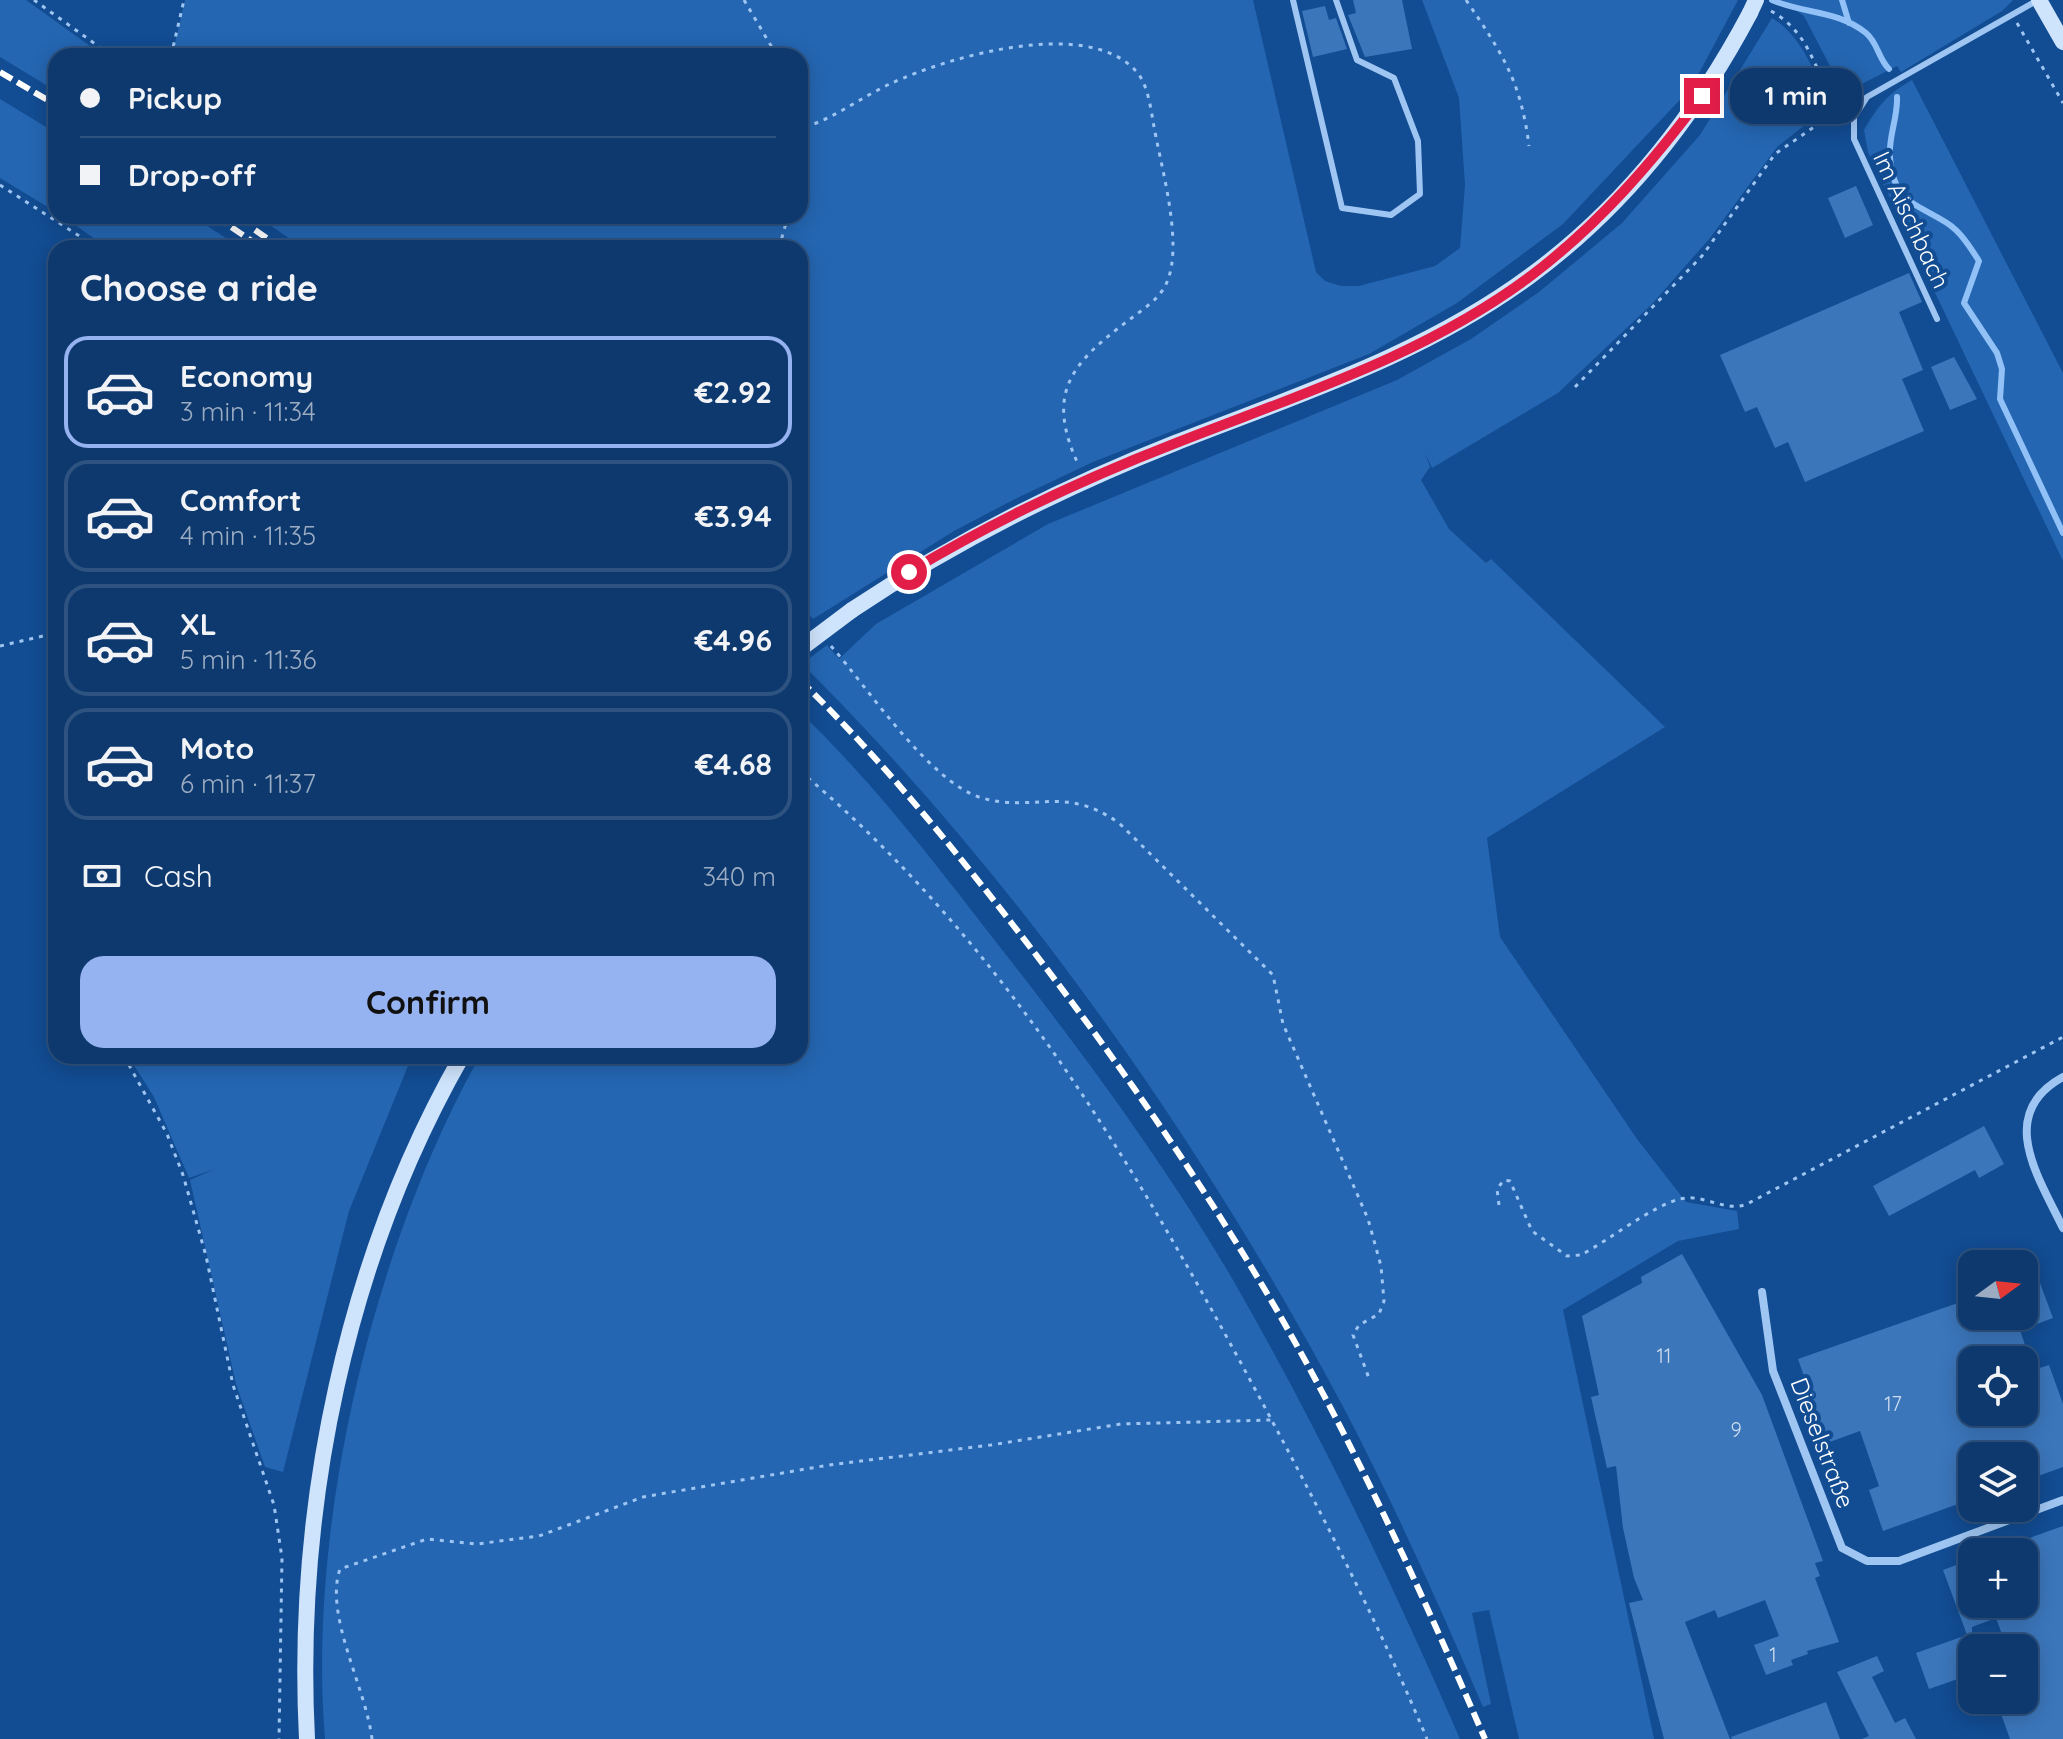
<!DOCTYPE html>
<html lang="en">
<head>
<meta charset="utf-8">
<style>
	:root { --surface:#0e396e; --page:#174073; --text:#f1f3f6; --muted:#9bacc2; --line:#2e5381; --accent:#95b2f1 }
	body { margin:0; font-family:Quicksand,sans-serif; background:var(--page); color:var(--text); height:100vh; display:flex; flex-direction:column; font-size:30px; white-space:nowrap }
	* { box-sizing:border-box; margin:0 }
	p { font-size:26px; color:var(--muted) }
	.icon { flex:none; width:44px; height:44px; fill:none; stroke:currentColor; stroke-width:2; stroke-linecap:round; stroke-linejoin:round }
	.map { position:relative; flex:1; overflow:hidden }
	.drawer { position:absolute; left:48px; top:240px; width:760px; height:824px; display:flex; flex-direction:column; background:var(--surface); border-radius:24px; box-shadow:0 4px 20px #0003,0 0 0 2px var(--line) }
	.drawer>* { flex:none }
	.top-card { position:absolute; left:48px; top:48px; width:760px; height:176px; border-radius:24px; box-shadow:0 4px 20px #0003,0 0 0 2px var(--line); display:grid; align-content:center; height:176px; padding:0 32px; background:var(--surface) }
	.needle { width:52px; rotate:75deg }
	.fabs { position:absolute; left:1958px; top:1250px; display:grid; gap:16px }
	.fabs a { display:grid; place-items:center; width:80px; height:80px; border-radius:16px; background:var(--surface); box-shadow:0 4px 20px #0003,0 0 0 2px var(--line); font-size:40px }
	.end { position:absolute; width:36px; height:36px; margin:-18px; border:10px solid #e11d48; background:#fff; box-shadow:0 0 0 4px #fff }
	.from { border-radius:50% }
	.bubble { position:absolute; height:56px; border-radius:24px; background:var(--surface); box-shadow:0 4px 20px #0003,0 0 0 2px var(--line); font-size:26px; font-weight:700; line-height:56px; text-align:center }
	.top-card b { display:flex; align-items:center; gap:28px; height:76px; font-size:30px }
	.top-card b+b { border-top:2px solid var(--line) }
	.top-card i { width:20px; height:20px; background:var(--text) }
	ul { padding:0; list-style:none }
	li { display:flex; align-items:center; gap:24px; height:112px; margin:0 16px 12px; padding:0 16px; border:4px solid var(--line); border-radius:24px }
	li div { flex:1 }
	li b { display:block; font-size:30px }
	li em { font-style:normal; font-weight:700 }
	li.active { border-color:var(--accent) }
	li>.icon { width:72px; height:72px; stroke-width:1.5 }
	h2 { padding:0 32px; font-size:36px; line-height:96px }
	.pay { display:flex; align-items:center; gap:20px; height:88px; padding:0 32px; font-size:30px }
	.pay p { margin-inline-start:auto }
	.primary-button { display:flex; gap:16px; margin-top:auto; padding:16px 32px }
	.primary-button a { flex:1; height:92px; border-radius:24px; background:var(--accent); color:#111; font-size:32px; font-weight:700; line-height:92px; text-align:center }
	.map>svg:first-child { display:block }
</style>
</head>
<body>
<div class="map">
<svg width="2063" height="1739" viewBox="0 0 2063 1739">
	<rect width="100%" height="100%" fill="#124c92"/>
	<path fill="#2466b2" d="M0 0H26L104 56H56V91L0 57Z
		M185 0H1253L1316 272 1325 281 1341 286H1359L1435 266 1460 248 1465 185 1459 98 1422 0H1738L1691 88 1563 224 1457 303 1369 354 1093 462 1013 500 954 531 813 619 800 605V248H303L257 216H800V56H172Z
		M1782 0H2013L2002 11 1901 72 1897 66 1844 93 1804 16Z
		M1772 18C1803 37 1814 73 1830 105L1777 147 1710 238 1652 304 1558 393 1432 468 1425 453 1430 467 1421 480 1449 529 1486 563 1491 559 1665 727 1487 838 1500 937 1637 1139 1686 1202 1737 1211 1739 1229 1678 1241 1563 1310 1654 1739H1519L1489 1610 1472 1613 1491 1704 1483 1707C1441 1609 1397 1511 1348 1416 1206 1147 1019 879 802 664L827 645 839 659 876 624 1048 524 1397 380 1471 339 1539 292 1622 223 1700 135Z
		M1912 80 2063 373V561L1868 152 1864 130C1878 106 1888 93 1912 80Z
		M0 99 56 133V212L0 178Z
		M62 216H192L241 248H108Z
		M800 712C872 781 935 863 996 942 1080 1049 1164 1162 1233 1280 1318 1428 1392 1582 1460 1739H325C307 1523 374 1244 480 1056H800Z
		M128 1056H412L349 1211 283 1472 265 1467 236 1384 190 1180 215 1169 189 1178 154 1097Z"/>
	<g fill="none" stroke-linecap="round" stroke-linejoin="round">
		<path stroke="#91c1f6" stroke-width="6" d="M1772 0C1803 14 1838 10 1866 33 1878 43 1878 58 1889 69
			M1842 0 1849 23
			M1897 97C1898 118 1888 137 1890 158 1894 203 1914 202 1947 223 1961 232 1970 247 1979 261L1964 303 1997 353 2002 369 2000 399 2063 533"/>
	</g>
	<path fill="#3b76bb" d="M1353 0H1402L1412 49 1365 57 1348 15 1356 13Z
		M1325 6 1329 20 1336 18 1347 49 1313 57 1302 11Z
		M1856 186 1873 225 1845 238 1828 198Z
		M1909 273 1922 302 1899 312 1923 370 1902 379 1924 431 1805 482 1788 442 1775 448 1757 407 1745 412 1720 355Z
		M1954 357 1977 399 1950 410 1931 367Z
		M1984 1126 2004 1164 1979 1178 1975 1170 1889 1216 1873 1186Z
		M1682 1254 1762 1395 1823 1561 1815 1563 1820 1576 1815 1578 1839 1642 1807 1651 1808 1654 1791 1660 1793 1665 1766 1675 1754 1645 1779 1636 1765 1600 1718 1618 1715 1610 1685 1622 1730 1739H1664L1629 1603 1643 1600 1634 1578 1623 1528 1616 1466 1607 1468 1591 1397 1599 1395 1582 1316 1642 1283 1641 1277Z
		M2037 1275 2053 1318 2020 1330 2030 1360H1972V1412H2024V1373L2049 1365 2063 1404V1467L2024 1481V1456H1972V1499L1883 1531 1869 1490 1879 1486 1860 1431 1827 1443 1798 1359 1972 1298V1316H2024V1280Z
		M2063 1526V1739H2010L1996 1700H2024V1648H2007L1996 1618 1972 1627V1674L1929 1689 1916 1653 1967 1635 1943 1570 1972 1559V1604H2024V1552L1996 1550Z
		M1877 1656 1884 1671 1872 1677 1895 1723 1905 1718 1916 1739H1862L1869 1736 1837 1672Z
		M1826 1702 1840 1739H1732L1731 1737Z"/>
	<g fill="none" stroke-linecap="round" stroke-linejoin="round">
		<path stroke="#9fc6f2" stroke-width="3" stroke-dasharray="4 6" stroke-linecap="butt" d="M34 0 112 56
			M744 0 777 56
			M1466 0C1502 53 1521 81 1529 146
			M1771 11C1814 35 1813 75 1841 110
			M2017 23 2063 103
			M171 56 184 0
			M800 110 805 127 800 161
			M805 127C835 118 863 96 892 83 948 57 1085 17 1135 70 1147 82 1150 104 1153 121 1160 164 1184 242 1167 282 1160 299 1143 309 1129 320 1070 364 1045 394 1079 466
			M0 185 98 248
			M779 248 788 216
			M1575 387 1702 256 1775 154 1840 109
			M800 610 810 622
			M0 646 56 633
			M831 646C868 688 930 783 982 798 1034 813 1063 784 1119 823L1273 975 1283 1024 1368 1219 1381 1266 1384 1301 1379 1314 1359 1325 1353 1335 1370 1381
			M800 771C997 937 1120 1141 1242 1365 1308 1487 1373 1610 1427 1739
			M124 1056 167 1134 183 1175 206 1256 233 1385 274 1505 282 1558 279 1739
			M1499 1205 1497 1189 1504 1180 1510 1181 1532 1231 1567 1256 1581 1255C1609 1240 1652 1206 1680 1199 1704 1193 1725 1213 1747 1204L2063 1037
			M372 1739C366 1688 324 1615 340 1569L427 1539 477 1544 539 1536 643 1497 829 1465 991 1445 1121 1424 1271 1420"/>
		<path stroke="#9fc6f2" stroke-width="6" d="M1293 0 1342 208 1391 215 1420 194 1418 141 1394 78 1357 60 1336 0
			M1937 319 1854 139V117L1867 97 2038 0"/>
		<path stroke="#9fc6f2" stroke-width="8" d="M2063 1077C1995 1114 2039 1178 2063 1228
			M1762 1292 1773 1371 1842 1548 1867 1561H1899L2063 1500"/>
		<path stroke="#cee3fc" stroke-width="16" d="M2039 0 2063 42
			M852 610C954 542 1061 488 1175 443 1297 395 1423 355 1530 276 1624 207 1696 115 1750 13
			M307 1739C295 1507 346 1259 462 1056"/>
		<path stroke="#fff" stroke-width="6" stroke-dasharray="14 6" stroke-linecap="butt" d="M0 72 56 105
			M215 216 262 248
			M255 230 281 248
			M800 680C877 755 947 840 1013 925 1098 1034 1178 1147 1250 1265 1342 1416 1415 1577 1485 1739"/>
		<path stroke="#cee3fc" stroke-width="16" d="M1750 13 1756 0
			M800 649 852 610"/>
	</g>
	<g fill="none" stroke-linecap="round" stroke-linejoin="round">
		<path stroke="#e11d48" stroke-width="10" d="M909 572C994 521 1083 479 1176 443 1298 395 1426 355 1532 275 1599 224 1652 163 1702 96"/>
	</g>
	<g text-anchor="middle" stroke-width="8" stroke-linejoin="round" paint-order="stroke">
		<g font-size="20" fill="#ceddee">
			<text x="1664" y="1363">11</text>
			<text x="1893" y="1411">17</text>
			<text x="1736" y="1437">9</text>
			<text x="1773" y="1662">1</text>
		</g>
		<g font-size="24" fill="#fff" stroke="#124c92">
			<text transform="translate(1911 220) rotate(65)" y="8">Im Aischbach</text>
			<text transform="translate(1822 1443) rotate(69)" y="8">Dieselstraße</text>
		</g>
	</g>
</svg>
<div class="fabs">
<a><svg class="needle" viewBox="-14 -14 28 28"><path d="M0-13l5 13h-10z" fill="#e53935"/><path d="M0 13l5-13h-10z" fill="#9bacc2"/></svg></a>
<a><svg class="icon" aria-label="locate" viewBox="0 0 24 24"><circle cx="12" cy="12" r="6"/><path d="M12 2v4M12 18v4M2 12h4M18 12h4"/></svg></a>
<a><svg class="icon" aria-label="layers" viewBox="0 0 24 24"><path d="M12 4l9 5-9 5-9-5zM3 14l9 5 9-5"/></svg></a>
<a>+</a>
<a>−</a>
</div>
<i class="end from" style="left:909px;top:572px"></i>
<i class="end" style="left:1702px;top:96px"></i>
<div class="bubble" style="left:1730px;top:68px;width:132px">1 min</div>
<div class="top-card">
<b><i class="from"></i>Pickup</b>
<b><i></i>Drop-off</b>
</div>
<section class="drawer">
<h2>Choose a ride</h2>
<ul>
<li class="active"><svg class="icon" aria-label="car" viewBox="0 0 24 24"><path d="M5 17H2v-5l4-1 3-4h7l3 4 3 1v5h-3M9 17h6M6 11h13"/><circle cx="7" cy="17" r="2"/><circle cx="17" cy="17" r="2"/></svg><div><b>Economy</b><p>3 min · 11:34</p></div><em>€2.92</em></li>
<li><svg class="icon" aria-label="car" viewBox="0 0 24 24"><path d="M5 17H2v-5l4-1 3-4h7l3 4 3 1v5h-3M9 17h6M6 11h13"/><circle cx="7" cy="17" r="2"/><circle cx="17" cy="17" r="2"/></svg><div><b>Comfort</b><p>4 min · 11:35</p></div><em>€3.94</em></li>
<li><svg class="icon" aria-label="car" viewBox="0 0 24 24"><path d="M5 17H2v-5l4-1 3-4h7l3 4 3 1v5h-3M9 17h6M6 11h13"/><circle cx="7" cy="17" r="2"/><circle cx="17" cy="17" r="2"/></svg><div><b>XL</b><p>5 min · 11:36</p></div><em>€4.96</em></li>
<li><svg class="icon" aria-label="car" viewBox="0 0 24 24"><path d="M5 17H2v-5l4-1 3-4h7l3 4 3 1v5h-3M9 17h6M6 11h13"/><circle cx="7" cy="17" r="2"/><circle cx="17" cy="17" r="2"/></svg><div><b>Moto</b><p>6 min · 11:37</p></div><em>€4.68</em></li>
</ul>
<div class="pay"><svg class="icon" aria-label="cash" viewBox="0 0 24 24"><path d="M3 7h18v10H3z"/><circle cx="12" cy="12" r="2"/></svg>Cash<p>340 m</p></div>
<div class="primary-button"><a>Confirm</a></div>
</section>
</div>
</body>
</html>
